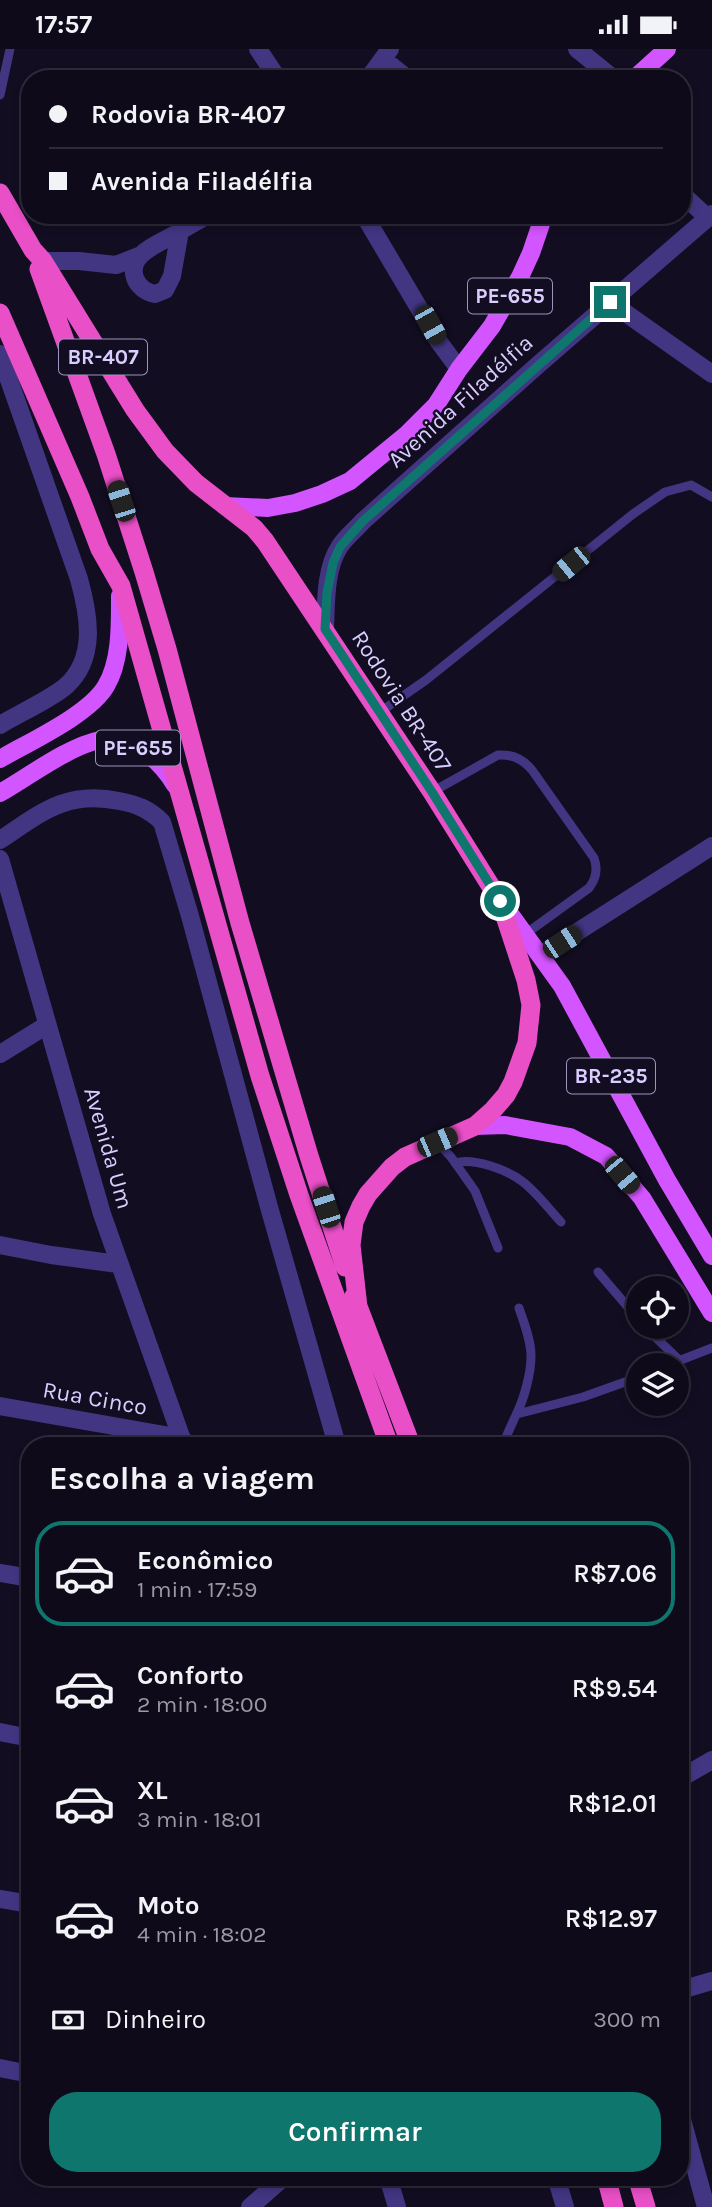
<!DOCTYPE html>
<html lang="pt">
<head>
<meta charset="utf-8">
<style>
	:root { --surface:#0e0a1a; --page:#1c1827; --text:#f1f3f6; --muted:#9b9aa2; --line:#2e2b39; --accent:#0f766e }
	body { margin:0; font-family:Karla,sans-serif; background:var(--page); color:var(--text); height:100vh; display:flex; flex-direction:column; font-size:26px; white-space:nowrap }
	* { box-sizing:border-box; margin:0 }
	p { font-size:23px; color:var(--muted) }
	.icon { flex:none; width:38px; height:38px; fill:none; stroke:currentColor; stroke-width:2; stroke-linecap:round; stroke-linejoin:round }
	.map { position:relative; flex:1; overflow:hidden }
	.panel { position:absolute; left:21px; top:1388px; width:668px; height:749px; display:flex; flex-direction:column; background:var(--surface); border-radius:28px; box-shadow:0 4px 10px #0003,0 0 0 2px var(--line) }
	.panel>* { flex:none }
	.hud { position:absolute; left:21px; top:21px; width:670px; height:154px; border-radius:28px; box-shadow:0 4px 10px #0003,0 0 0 2px var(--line); display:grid; align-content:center; height:154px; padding:0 28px; background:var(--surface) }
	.fabs { position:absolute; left:626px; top:1227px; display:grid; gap:14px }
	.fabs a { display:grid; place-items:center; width:63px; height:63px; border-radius:50%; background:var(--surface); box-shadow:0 4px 10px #0003,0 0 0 2px var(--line); font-size:35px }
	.end { position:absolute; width:32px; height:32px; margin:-16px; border:9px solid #0f766e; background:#fff; box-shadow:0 0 0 4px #fff }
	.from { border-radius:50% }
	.car { position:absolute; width:21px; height:42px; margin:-21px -10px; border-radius:9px; box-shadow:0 0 5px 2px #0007; background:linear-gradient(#222 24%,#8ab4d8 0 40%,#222 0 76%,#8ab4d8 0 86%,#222 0) }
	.hud b { display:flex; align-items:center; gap:24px; height:66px; font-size:26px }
	.hud b+b { border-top:2px solid var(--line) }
	.hud i { width:18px; height:18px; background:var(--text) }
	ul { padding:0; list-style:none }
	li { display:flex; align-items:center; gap:21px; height:105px; margin:0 14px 10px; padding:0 14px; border:4px solid transparent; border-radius:28px }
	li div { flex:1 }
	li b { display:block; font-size:26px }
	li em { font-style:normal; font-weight:600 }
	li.current { border-color:var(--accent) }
	li>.icon { width:63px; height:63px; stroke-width:1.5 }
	h2 { padding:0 28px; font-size:32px; line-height:84px }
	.pay { display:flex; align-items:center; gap:18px; height:77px; padding:0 28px; font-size:26px }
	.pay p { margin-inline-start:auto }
	.primary-button { display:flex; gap:14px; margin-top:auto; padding:14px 28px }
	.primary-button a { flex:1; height:80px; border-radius:28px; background:var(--accent); color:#fff; font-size:28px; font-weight:600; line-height:80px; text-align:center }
	.status { display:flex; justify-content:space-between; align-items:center; height:49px; padding:0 35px; background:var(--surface); direction:ltr }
	.status svg { height:19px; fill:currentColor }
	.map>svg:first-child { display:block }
</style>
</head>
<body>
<div class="status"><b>17:57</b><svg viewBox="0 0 49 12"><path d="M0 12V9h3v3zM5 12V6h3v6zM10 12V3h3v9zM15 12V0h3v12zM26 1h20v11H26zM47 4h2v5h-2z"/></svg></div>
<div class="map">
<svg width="712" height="2158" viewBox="0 0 712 2158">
	<rect width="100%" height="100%" fill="#130d22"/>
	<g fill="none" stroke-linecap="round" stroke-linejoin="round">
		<path stroke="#423683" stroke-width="9" d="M0 46 10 0
			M380 663 426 631 633 465 665 443 691 436 712 448
			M432 743 498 706C512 705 523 710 532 721L594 809C598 820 596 830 589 839L524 886
			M437 1093 451 1108 475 1142 498 1199
			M455 1114C473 1108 508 1121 523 1133 537 1144 549 1160 561 1173
			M598 1223 639 1271
			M645 1278 679 1311
			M668 1316 712 1299
			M517 1365 583 1348 639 1328
			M503 1396C507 1385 511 1377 516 1366 524 1350 531 1325 531 1307 531 1291 524 1274 519 1259"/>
		<path stroke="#423683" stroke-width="18" d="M258 0 278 30
			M577 0 614 30
			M383 10 408 30
			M368 30 390 0
			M682 145 708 169
			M364 166 439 293 459 320
			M180 182 172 227 165 241 155 245C136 241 126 221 141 206 150 197 165 191 176 185L180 182 208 166
			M43 212H79L116 216 139 207
			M610 253 712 325
			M0 305 79 530C89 566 97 609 66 637 51 650 18 665 0 676
			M0 791C41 764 66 741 119 752 136 755 149 760 162 773L190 867 269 1158 337 1396
			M0 810 102 1165 184 1396
			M541 906 712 797
			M0 1005 47 976
			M0 1196 51 1206 118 1215
			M0 1357 182 1389
			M0 1524 30 1529
			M0 1683 30 1689
			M681 1729 712 1711
			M0 1850 30 1855
			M681 1941 712 1932
			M0 2019 30 2025
			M681 2067 706 2158
			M388 2128 397 2158
			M556 2128 565 2158
			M250 2158 284 2128"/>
		<path stroke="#423683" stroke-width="18" d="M325 580C326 554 325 519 340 497 346 488 356 480 363 472L539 315 712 165"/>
		<path stroke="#d355ff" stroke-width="18" d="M634 30 667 0
			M225 457 268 459 295 454 322 445 350 432 406 386 436 356 459 320 492 277 520 228 531 204 544 166
			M0 710C29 693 89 666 106 637 121 612 120 576 120 547
			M0 744C28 728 69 697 100 691 131 685 161 712 175 736
			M505 858 562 937 667 1131 712 1207
			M475 1077 505 1076 570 1088 606 1107 642 1149 712 1264"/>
		<path stroke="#e94fc6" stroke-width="19" d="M0 144 33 201 43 212 135 361 165 402 196 434 254 479 265 492 432 743 500 852 526 931 531 956 527 994 513 1033 506 1046 493 1061 475 1077 405 1108 392 1118 368 1145 361 1157 354 1173 351 1196 358 1258
			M39 220 106 405 144 523 167 600 240 874 309 1107 345 1218
			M0 264 80 448 100 500 121 537 260 1027 299 1146 389 1396
			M354 1247 411 1396
			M606 2128 614 2158
			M637 2128 646 2158"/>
	</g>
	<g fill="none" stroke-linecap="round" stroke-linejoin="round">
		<path stroke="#0f766e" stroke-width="9" d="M500 852 432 743 325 580 327 544 333 514 340 498 363 472 610 253"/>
	</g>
	<g text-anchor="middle" stroke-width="5" stroke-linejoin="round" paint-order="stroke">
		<g fill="#130d22" stroke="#9e94bd" stroke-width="2">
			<rect x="468" y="229.5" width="84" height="35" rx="5"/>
			<rect x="59" y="290.5" width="88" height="35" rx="5"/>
			<rect x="96" y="681.5" width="84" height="35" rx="5"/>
			<rect x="567" y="1009.5" width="88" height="35" rx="5"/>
		</g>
		<g font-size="21" font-weight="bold" fill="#d9ceff">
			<text x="510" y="254">PE-655</text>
			<text x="103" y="315">BR-407</text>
			<text x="138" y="706">PE-655</text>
			<text x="611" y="1034">BR-235</text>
		</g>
		<g font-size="23" fill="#d9ceff" stroke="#130d22">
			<text transform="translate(460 352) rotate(-42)" y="8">Avenida Filadélfia</text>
			<text transform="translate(402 652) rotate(57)" y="8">Rodovia BR-407</text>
			<text transform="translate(109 1099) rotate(74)" y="8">Avenida Um</text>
			<text transform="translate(95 1349) rotate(10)" y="8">Rua Cinco</text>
		</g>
	</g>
</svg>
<div class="fabs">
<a><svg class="icon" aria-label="locate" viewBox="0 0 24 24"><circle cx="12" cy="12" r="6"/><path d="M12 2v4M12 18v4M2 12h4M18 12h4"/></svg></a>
<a><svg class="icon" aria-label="layers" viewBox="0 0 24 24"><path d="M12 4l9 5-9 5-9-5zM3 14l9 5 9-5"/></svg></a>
</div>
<i class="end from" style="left:500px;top:852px"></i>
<i class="end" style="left:610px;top:253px"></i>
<i class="car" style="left:430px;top:276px;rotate:151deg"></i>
<i class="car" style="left:121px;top:452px;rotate:342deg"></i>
<i class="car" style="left:571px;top:515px;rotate:231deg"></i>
<i class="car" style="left:562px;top:893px;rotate:57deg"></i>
<i class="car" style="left:437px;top:1093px;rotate:67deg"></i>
<i class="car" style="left:622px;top:1126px;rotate:140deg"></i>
<i class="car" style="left:326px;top:1158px;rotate:342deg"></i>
<div class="hud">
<b><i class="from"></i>Rodovia BR-407</b>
<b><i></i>Avenida Filadélfia</b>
</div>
<section class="panel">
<h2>Escolha a viagem</h2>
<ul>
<li class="current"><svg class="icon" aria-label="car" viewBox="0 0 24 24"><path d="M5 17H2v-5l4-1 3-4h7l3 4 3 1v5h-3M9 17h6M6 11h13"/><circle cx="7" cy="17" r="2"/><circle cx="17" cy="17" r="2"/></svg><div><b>Econômico</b><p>1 min · 17:59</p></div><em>R$7.06</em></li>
<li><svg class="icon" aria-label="car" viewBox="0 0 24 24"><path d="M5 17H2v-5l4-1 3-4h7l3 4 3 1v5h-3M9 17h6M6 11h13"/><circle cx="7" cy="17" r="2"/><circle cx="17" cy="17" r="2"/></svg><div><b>Conforto</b><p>2 min · 18:00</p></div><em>R$9.54</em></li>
<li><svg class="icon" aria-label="car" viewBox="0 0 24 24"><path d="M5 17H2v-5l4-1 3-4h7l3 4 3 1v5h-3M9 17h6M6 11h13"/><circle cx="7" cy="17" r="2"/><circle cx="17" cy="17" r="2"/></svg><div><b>XL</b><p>3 min · 18:01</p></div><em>R$12.01</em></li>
<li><svg class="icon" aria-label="car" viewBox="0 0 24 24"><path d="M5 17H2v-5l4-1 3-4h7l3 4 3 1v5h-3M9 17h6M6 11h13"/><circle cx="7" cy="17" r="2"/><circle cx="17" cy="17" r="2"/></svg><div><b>Moto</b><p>4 min · 18:02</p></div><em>R$12.97</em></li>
</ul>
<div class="pay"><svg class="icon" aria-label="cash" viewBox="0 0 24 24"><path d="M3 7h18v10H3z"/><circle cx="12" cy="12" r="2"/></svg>Dinheiro<p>300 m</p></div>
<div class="primary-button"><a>Confirmar</a></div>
</section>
</div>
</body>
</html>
